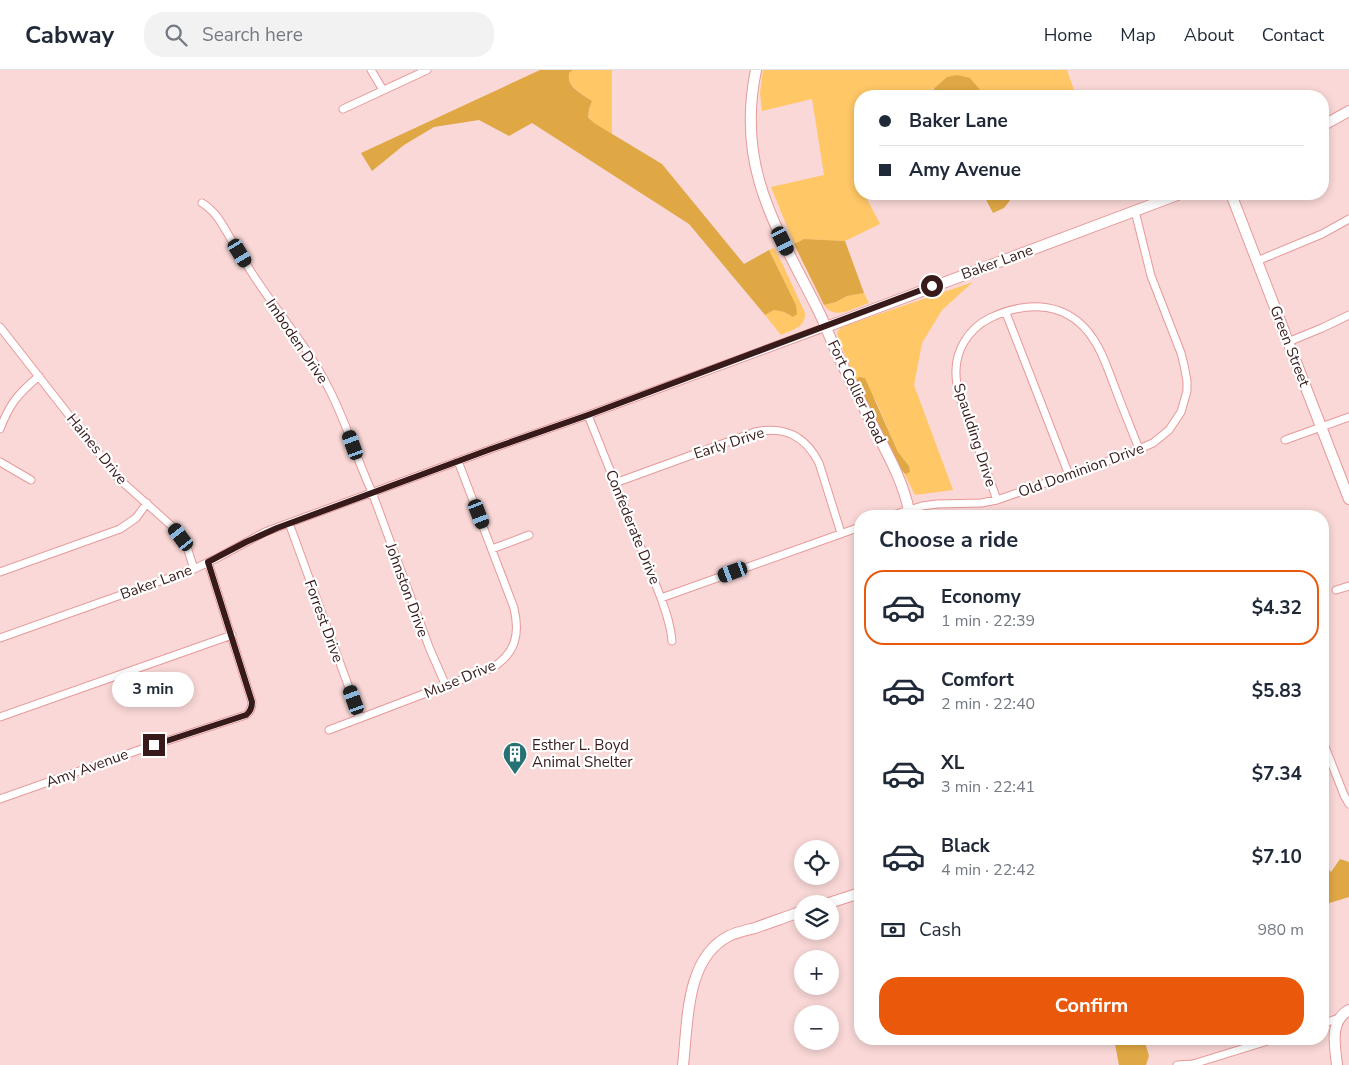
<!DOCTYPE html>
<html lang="en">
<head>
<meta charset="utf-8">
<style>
	:root { --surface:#fff; --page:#f2f2f3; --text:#1f2937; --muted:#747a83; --line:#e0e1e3; --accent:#ea580c }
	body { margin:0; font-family:"Nunito Sans",sans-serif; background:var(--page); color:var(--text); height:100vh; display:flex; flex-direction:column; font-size:19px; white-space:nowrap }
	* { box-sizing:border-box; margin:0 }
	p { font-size:16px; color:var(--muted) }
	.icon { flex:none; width:28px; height:28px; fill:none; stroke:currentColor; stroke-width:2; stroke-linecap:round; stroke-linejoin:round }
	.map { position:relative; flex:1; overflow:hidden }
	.drawer { position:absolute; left:854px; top:440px; width:475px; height:535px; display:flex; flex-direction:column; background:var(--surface); border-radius:20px; box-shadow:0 2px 8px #0003 }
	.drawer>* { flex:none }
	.hud { position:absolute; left:854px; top:20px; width:475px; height:110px; border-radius:20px; box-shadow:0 2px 8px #0003; display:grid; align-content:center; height:110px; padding:0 25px; background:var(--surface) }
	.fabs { position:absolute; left:794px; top:770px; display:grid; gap:10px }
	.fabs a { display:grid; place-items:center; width:45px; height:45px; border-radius:50%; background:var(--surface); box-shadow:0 2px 8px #0003; font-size:25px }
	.end { position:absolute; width:22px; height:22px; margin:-11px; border:6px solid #381a1b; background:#fff; box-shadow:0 0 0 2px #fff }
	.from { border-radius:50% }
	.bubble { position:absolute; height:35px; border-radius:18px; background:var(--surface); box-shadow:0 2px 8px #0003; font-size:16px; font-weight:700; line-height:35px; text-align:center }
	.car { position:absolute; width:15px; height:30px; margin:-15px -8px; border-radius:6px; box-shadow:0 0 4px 1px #0007; background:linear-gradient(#222 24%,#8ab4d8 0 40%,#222 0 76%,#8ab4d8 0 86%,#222 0) }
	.hud b { display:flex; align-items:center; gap:18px; height:48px; font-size:19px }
	.hud b+b { border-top:1px solid var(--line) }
	.hud i { width:12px; height:12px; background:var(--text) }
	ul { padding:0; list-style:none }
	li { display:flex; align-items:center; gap:15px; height:75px; margin:0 10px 8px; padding:0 15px; border:2px solid transparent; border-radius:20px }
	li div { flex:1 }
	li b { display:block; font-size:19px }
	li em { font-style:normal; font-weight:700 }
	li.current { border-color:var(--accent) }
	li>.icon { width:45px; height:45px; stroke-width:1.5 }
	h2 { padding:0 25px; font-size:22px; line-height:60px }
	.pay { display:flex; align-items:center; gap:12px; height:55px; padding:0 25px; font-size:19px }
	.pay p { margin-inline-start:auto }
	.cta { display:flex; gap:10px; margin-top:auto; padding:10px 25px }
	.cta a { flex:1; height:58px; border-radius:20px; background:var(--accent); color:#fff; font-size:20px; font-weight:700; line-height:58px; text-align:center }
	header { display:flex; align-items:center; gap:30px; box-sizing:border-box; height:70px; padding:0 25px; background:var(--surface); border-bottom:1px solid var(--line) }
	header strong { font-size:24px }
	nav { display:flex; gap:28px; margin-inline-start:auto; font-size:18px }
	.search { width:350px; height:45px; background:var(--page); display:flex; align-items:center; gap:12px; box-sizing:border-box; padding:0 18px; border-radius:20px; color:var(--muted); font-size:19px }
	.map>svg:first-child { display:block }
</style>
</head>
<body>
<header>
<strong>Cabway</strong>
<div class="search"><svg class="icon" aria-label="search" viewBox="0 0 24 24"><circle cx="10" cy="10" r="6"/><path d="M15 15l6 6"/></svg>Search here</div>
<nav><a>Home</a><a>Map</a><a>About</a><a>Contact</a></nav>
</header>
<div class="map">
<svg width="1349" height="995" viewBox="0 0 1349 995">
	<rect width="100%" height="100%" fill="#f9d8d7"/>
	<path fill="#ffc766" d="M573 0H612V64L593 53 588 46 589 39 592 31C581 23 568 18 569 3Z
		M763 0H1067L1076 26H985L982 21 933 18 928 24 924 26H860V124H872L866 127 880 154 845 171 804 169 794 174 771 117 824 105 812 29 762 41 760 23Z
		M774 178 782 193 805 243C806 257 792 260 781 265L765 245 774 240 784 242 793 247 796 235 769 180Z
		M973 212 942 240 922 273 914 315 953 420 915 425 904 403 906 404 909 396 898 382 876 331 858 307 856 311 838 268C837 261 838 260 844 256Z
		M864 223 869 233C853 238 835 251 824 235L836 232 847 226Z"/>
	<path fill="#e0a844" d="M540 0H573L569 3C567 18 581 23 592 31L589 39 588 47 594 53 662 94 744 194 769 180 796 235 797 244 793 247 784 242 774 240 765 245 689 154 532 53 509 66 479 50 434 57 404 75 372 101 361 83Z
		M957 5 970 8 985 26H924L928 24 947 7Z
		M983 124H1015L1004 138 993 143Z
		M804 169 845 171 864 223 847 226 836 232 824 235 794 174Z
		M858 307 865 308 898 382 909 396 910 402 906 404 904 403 901 399 856 311Z
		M1340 789 1349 792V827L1323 835V794L1331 802Z
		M1114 969H1144L1149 986 1146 995H1119Z"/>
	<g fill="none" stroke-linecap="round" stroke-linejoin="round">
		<defs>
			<path id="street" d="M371 0 383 20
				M343 39 427 0
				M202 133C217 142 223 156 232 171 238 181 244 190 250 200 275 240 307 275 328 317 346 351 356 388 372 422L429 577 446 616
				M1257 191 1322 164 1349 149
				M1006 243 1069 405
				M0 257 119 409 174 458 187 477 194 499
				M1288 272 1322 258 1349 245
				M588 345 661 528C666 542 671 556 672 571
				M0 359C10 333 18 324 39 306
				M1285 370 1349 347
				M0 392 31 410
				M615 413 755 362C784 356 805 365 819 393L841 463
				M997 430C988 405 979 380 970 355 964 338 956 321 956 304 955 281 968 259 990 248 1028 230 1069 231 1094 270 1103 283 1108 300 1114 315 1122 337 1131 358 1139 379
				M890 446 922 436 937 434 981 433 997 430 1123 386 1153 373 1169 360 1181 342 1187 321V311L1184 295 1181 283 1151 206 1135 141
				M289 453 360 648
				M492 479 529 465
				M0 502 120 459 136 448 147 433
				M1336 520 1349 516
				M661 528 860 457
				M0 568 194 499 219 487 265 462 289 453 505 374 588 345 826 257
				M0 647 232 565
				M329 660 492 598C516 583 520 564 514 538L458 391
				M1322 669 1344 725 1349 734
				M0 729 136 681 246 645C250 642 252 638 252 632L208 492
				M1322 954 1339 948
				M1177 995 1193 994 1274 969"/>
			<path id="secondary" d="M756 0C736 96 775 155 816 236 824 251 829 266 836 281 846 303 857 324 868 346 884 378 904 410 910 446
				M1322 56 1349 41
				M1231 124 1349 429
				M826 257 1180 124
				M826 834 860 823
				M683 995C688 953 685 888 729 866 737 862 747 860 755 858 771 852 787 847 802 841
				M1337 995C1335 976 1329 951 1349 940"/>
		</defs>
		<use href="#street" stroke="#e7999a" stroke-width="9"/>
		<use href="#secondary" stroke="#e7999a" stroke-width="12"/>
		<use href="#street" stroke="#fff" stroke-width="7"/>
		<use href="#secondary" stroke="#fff" stroke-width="10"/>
	</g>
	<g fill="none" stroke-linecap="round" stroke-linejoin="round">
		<path stroke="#381a1b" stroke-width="6" d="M154 675 246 645C250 642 252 638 252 632L208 492 246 472 277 458 491 379 588 345 932 216"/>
	</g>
	<defs>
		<symbol id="building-pin" viewBox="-11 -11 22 30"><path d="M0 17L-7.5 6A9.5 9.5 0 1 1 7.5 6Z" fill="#267174" stroke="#fff"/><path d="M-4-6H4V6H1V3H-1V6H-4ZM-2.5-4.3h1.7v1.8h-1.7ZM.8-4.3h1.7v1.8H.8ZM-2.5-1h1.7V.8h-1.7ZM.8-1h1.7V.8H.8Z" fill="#fff"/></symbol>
	</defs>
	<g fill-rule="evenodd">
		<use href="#building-pin" x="501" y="670" width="28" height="38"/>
	</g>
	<g text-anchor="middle" stroke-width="4.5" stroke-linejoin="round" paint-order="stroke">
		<g font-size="15" fill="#381a1b" stroke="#fff">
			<text transform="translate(997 192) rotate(-20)" y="5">Baker Lane</text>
			<text transform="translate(297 271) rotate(56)" y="5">Imboden Drive</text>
			<text transform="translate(1290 276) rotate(69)" y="5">Green Street</text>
			<text transform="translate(857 322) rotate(64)" y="5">Fort Collier Road</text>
			<text transform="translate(975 365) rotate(72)" y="5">Spaulding Drive</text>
			<text transform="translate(729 373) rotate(-18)" y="5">Early Drive</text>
			<text transform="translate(97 379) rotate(51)" y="5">Haines Drive</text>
			<text transform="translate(1081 400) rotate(-20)" y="5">Old Dominion Drive</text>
			<text transform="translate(633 457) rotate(68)" y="5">Confederate Drive</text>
			<text transform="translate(156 512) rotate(-20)" y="5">Baker Lane</text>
			<text transform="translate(407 520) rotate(70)" y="5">Johnston Drive</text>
			<text transform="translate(324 551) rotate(70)" y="5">Forrest Drive</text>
			<text transform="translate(460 609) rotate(-23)" y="5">Muse Drive</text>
			<text transform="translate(87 698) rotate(-20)" y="5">Amy Avenue</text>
		</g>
		<g font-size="15" fill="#381a1b" stroke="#fff" text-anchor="start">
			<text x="532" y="680">Esther L. Boyd<tspan x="532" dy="17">Animal Shelter</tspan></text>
		</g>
	</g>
</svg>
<div class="fabs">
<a><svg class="icon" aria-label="locate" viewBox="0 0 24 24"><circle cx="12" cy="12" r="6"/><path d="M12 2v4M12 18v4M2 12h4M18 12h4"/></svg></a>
<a><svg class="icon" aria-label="layers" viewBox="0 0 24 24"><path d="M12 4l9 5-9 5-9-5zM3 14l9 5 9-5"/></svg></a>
<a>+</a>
<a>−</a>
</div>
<i class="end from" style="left:932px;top:216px"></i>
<i class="end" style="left:154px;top:675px"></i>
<div class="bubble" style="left:112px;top:602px;width:82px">3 min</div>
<i class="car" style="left:783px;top:171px;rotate:154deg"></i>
<i class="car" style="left:240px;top:183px;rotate:149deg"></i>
<i class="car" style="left:353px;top:375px;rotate:340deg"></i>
<i class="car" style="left:479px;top:444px;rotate:159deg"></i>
<i class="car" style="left:181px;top:467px;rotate:323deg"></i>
<i class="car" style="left:733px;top:502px;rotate:250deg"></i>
<i class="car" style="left:354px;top:630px;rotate:340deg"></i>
<div class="hud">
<b><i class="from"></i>Baker Lane</b>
<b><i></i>Amy Avenue</b>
</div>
<section class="drawer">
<h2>Choose a ride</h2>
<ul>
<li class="current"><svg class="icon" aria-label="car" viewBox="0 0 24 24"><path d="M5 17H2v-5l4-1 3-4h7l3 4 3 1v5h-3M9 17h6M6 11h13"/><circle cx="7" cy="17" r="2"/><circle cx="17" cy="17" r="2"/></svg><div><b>Economy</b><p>1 min · 22:39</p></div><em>$4.32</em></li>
<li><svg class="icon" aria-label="car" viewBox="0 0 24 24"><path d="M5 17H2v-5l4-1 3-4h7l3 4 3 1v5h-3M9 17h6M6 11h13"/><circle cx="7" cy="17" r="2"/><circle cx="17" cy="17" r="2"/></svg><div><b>Comfort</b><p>2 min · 22:40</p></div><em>$5.83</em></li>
<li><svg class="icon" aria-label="car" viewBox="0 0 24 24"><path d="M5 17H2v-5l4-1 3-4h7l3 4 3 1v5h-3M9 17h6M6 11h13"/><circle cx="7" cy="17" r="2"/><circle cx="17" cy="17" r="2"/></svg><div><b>XL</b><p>3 min · 22:41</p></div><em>$7.34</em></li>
<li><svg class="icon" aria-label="car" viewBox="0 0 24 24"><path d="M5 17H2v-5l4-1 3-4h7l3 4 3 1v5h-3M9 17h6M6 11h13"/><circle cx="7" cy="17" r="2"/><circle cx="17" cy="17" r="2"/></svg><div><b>Black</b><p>4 min · 22:42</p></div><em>$7.10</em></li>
</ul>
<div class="pay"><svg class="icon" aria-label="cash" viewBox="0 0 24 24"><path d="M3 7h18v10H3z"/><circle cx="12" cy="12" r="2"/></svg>Cash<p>980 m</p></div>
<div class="cta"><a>Confirm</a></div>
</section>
</div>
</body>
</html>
